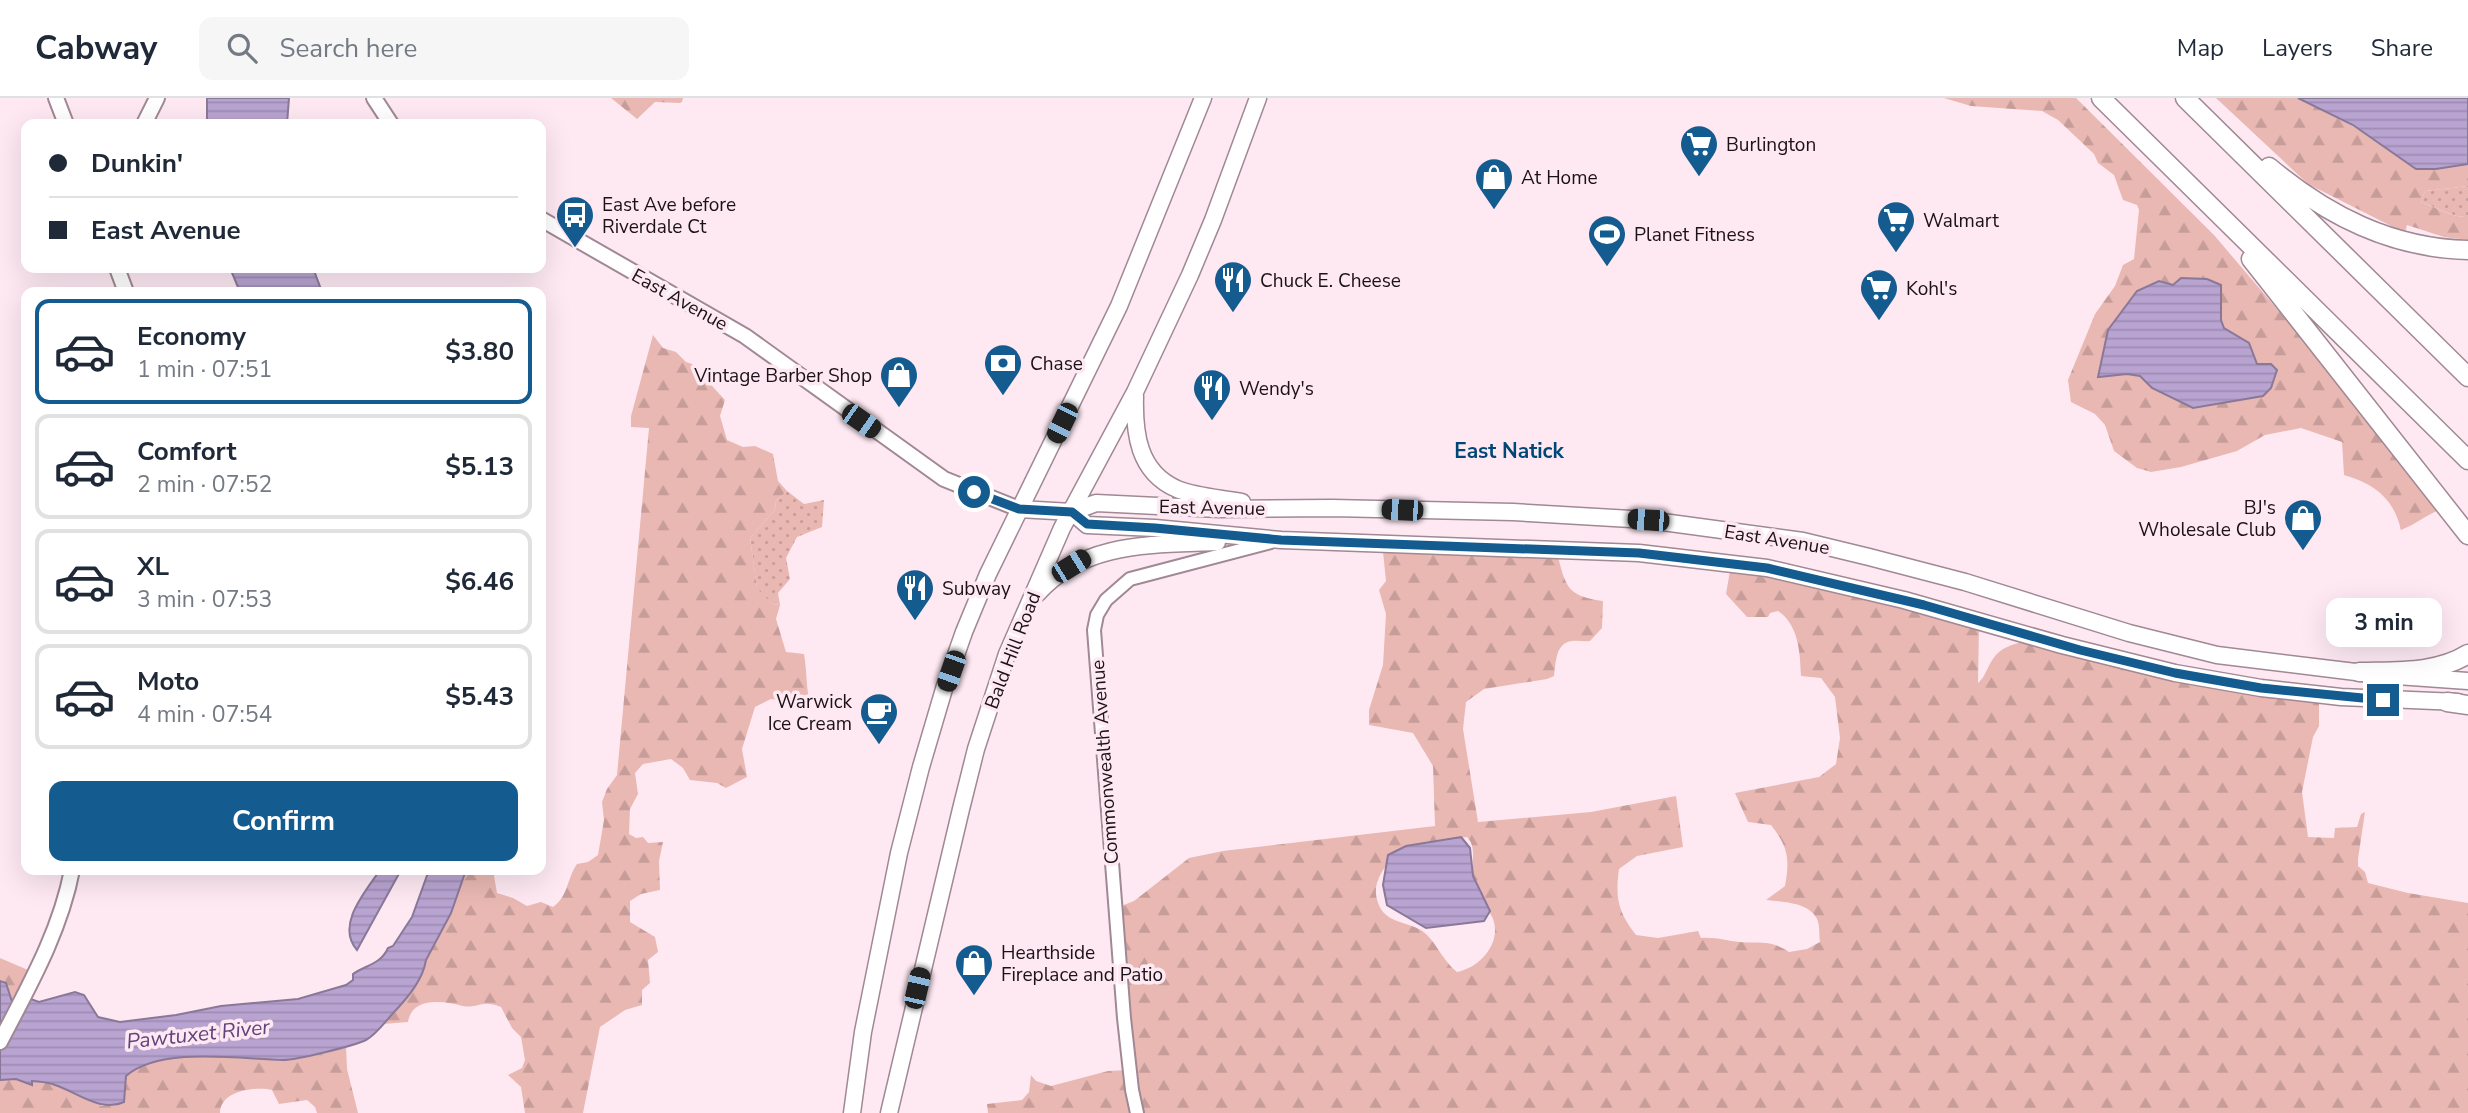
<!DOCTYPE html>
<html lang="en">
<head>
<meta charset="utf-8">
<style>
	:root { --surface:#fff; --page:#f6f6f7; --text:#1f2937; --muted:#747a83; --line:#e0e1e3; --accent:#145b90 }
	body { margin:0; font-family:"Nunito Sans",sans-serif; background:var(--page); color:var(--text); height:100vh; display:flex; flex-direction:column; font-size:26px; white-space:nowrap }
	* { box-sizing:border-box; margin:0 }
	p { font-size:23px; color:var(--muted) }
	.icon { flex:none; width:38px; height:38px; fill:none; stroke:currentColor; stroke-width:2; stroke-linecap:round; stroke-linejoin:round }
	.map { position:relative; flex:1; overflow:hidden }
	.panel { position:absolute; left:21px; top:189px; width:525px; height:588px; display:flex; flex-direction:column; background:var(--surface); border-radius:14px; box-shadow:0 7px 28px #0002 }
	.panel>* { flex:none }
	.hud { position:absolute; left:21px; top:21px; width:525px; height:154px; border-radius:14px; box-shadow:0 7px 28px #0002; display:grid; align-content:center; height:154px; padding:0 28px; background:var(--surface) }
	.end { position:absolute; width:32px; height:32px; margin:-16px; border:9px solid #145b90; background:#fff; box-shadow:0 0 0 4px #fff }
	.from { border-radius:50% }
	.bubble { position:absolute; height:49px; border-radius:14px; background:var(--surface); box-shadow:0 7px 28px #0002; font-size:23px; font-weight:700; line-height:49px; text-align:center }
	.car { position:absolute; width:21px; height:42px; margin:-21px -10px; border-radius:9px; box-shadow:0 0 5px 2px #0007; background:linear-gradient(#222 24%,#8ab4d8 0 40%,#222 0 76%,#8ab4d8 0 86%,#222 0) }
	.hud b { display:flex; align-items:center; gap:24px; height:66px; font-size:26px }
	.hud b+b { border-top:2px solid var(--line) }
	.hud i { width:18px; height:18px; background:var(--text) }
	ul { padding:12px 0 0; list-style:none }
	li { display:flex; align-items:center; gap:21px; height:105px; margin:0 14px 10px; padding:0 14px; border:4px solid var(--line); border-radius:14px }
	li div { flex:1 }
	li b { display:block; font-size:26px }
	li em { font-style:normal; font-weight:700 }
	li.current { border-color:var(--accent) }
	li>.icon { width:63px; height:63px; stroke-width:1.5 }
	.button { display:flex; gap:14px; margin-top:auto; padding:14px 28px }
	.button a { flex:1; height:80px; border-radius:14px; background:var(--accent); color:#fff; font-size:28px; font-weight:700; line-height:80px; text-align:center }
	header { display:flex; align-items:center; gap:42px; box-sizing:border-box; height:98px; padding:0 35px; background:var(--surface); border-bottom:2px solid var(--line) }
	header strong { font-size:33px }
	nav { display:flex; gap:38px; margin-inline-start:auto; font-size:24px }
	.search { width:490px; height:63px; background:var(--page); display:flex; align-items:center; gap:18px; box-sizing:border-box; padding:0 24px; border-radius:14px; color:var(--muted); font-size:26px }
	.map>svg:first-child { display:block }
</style>
</head>
<body>
<header>
<strong>Cabway</strong>
<div class="search"><svg class="icon" aria-label="search" viewBox="0 0 24 24"><circle cx="10" cy="10" r="6"/><path d="M15 15l6 6"/></svg>Search here</div>
<nav><a>Map</a><a>Layers</a><a>Share</a></nav>
</header>
<div class="map">
<svg width="2468" height="1015" viewBox="0 0 2468 1015">
	<defs>
		<pattern id="grass-dots" width="8" height="8" patternUnits="userSpaceOnUse" patternTransform="scale(1.75)"><rect width="8" height="8" fill="#e9b8b3"/><path d="M2 2h.1M6 6h.1" fill="none" stroke="#c79d99" stroke-width="1.8" stroke-linecap="round"/></pattern>
		<pattern id="forest-firs" width="22" height="20" patternUnits="userSpaceOnUse" patternTransform="scale(1.75)"><rect width="22" height="20" fill="#e9b8b3"/><path d="M5 1l3.5 6h-7zM16 11l3.5 6h-7z" fill="#c79d99"/></pattern>
		<pattern id="water-rules" width="6" height="5" patternUnits="userSpaceOnUse" patternTransform="scale(1.75)"><rect width="6" height="5" fill="#b9a4d1"/><path d="M0 2.5h6" fill="none" stroke="#9e8cb3"/></pattern>
	</defs>
	<rect width="100%" height="100%" fill="#fee9f3"/>
	<path fill="url(#grass-dots)" d="M2468 88V119C2453 120 2436 109 2421 104L2425 93Z
		M787 393 804 406 824 402 822 429 797 439 786 460 790 481 778 495 780 507 772 506 757 491 750 440 775 412 776 403Z"/>
	<path fill="url(#forest-firs)" fill-rule="evenodd" d="M611 0H683L682 4 680 5 655 4 637 21Z
		M1944 0H2076L2214 137 2442 405 2443 410C2428 416 2416 426 2401 432 2394 401 2375 386 2344 377L2342 344 2301 330 2265 337 2237 353 2181 369 2151 374 2137 370 2114 353 2105 327 2095 316 2071 304 2068 282 2095 216 2115 188 2123 167 2134 161 2139 112 2137 107 2123 102 2114 77 2098 65 2094 56 2058 22 2042 13 1971 8ZM2173 187H2221L2220 222 2224 230 2249 245 2257 266 2152 290 2140 278 2127 276 2098 278 2108 232 2137 193Z
		M2216 0H2298L2436 71 2468 66V88L2425 93 2421 104C2435 109 2453 120 2468 119V142L2444 139 2407 127 2405 135 2308 86Z
		M653 237 663 250 676 254 686 264 692 266 725 302 720 318 727 342 743 349 755 348 773 356 778 383 787 393 776 403 775 412 750 440 757 490 772 506 780 507 776 521 786 554 804 556C807 573 806 589 810 607L771 601 755 609 742 651 747 679 726 690 717 685 690 682 683 670 671 661 643 666 635 675 638 696 630 711 629 736 636 740 643 739 648 745 663 744 659 763 660 792 641 796 630 803V824L655 839 658 854 648 862 650 885 642 892V907L625 912 600 929 583 1015H525L521 989 508 977 522 970 525 962 521 939 512 930 501 909C482 901 477 911 463 908 444 903 412 898 408 924L383 926C398 906 422 889 426 862L451 815 466 772H493L497 795 513 800 527 808 541 804 553 809C568 799 567 780 577 766L588 764 598 757 604 722 602 704 607 691 617 677 649 330 631 329V318Z
		M1382 444 1556 452C1566 486 1564 498 1603 503L1602 530 1590 543C1584 544 1578 542 1572 543 1555 545 1556 565 1554 578L1547 581 1484 591 1466 604 1463 631 1478 724 1591 714 1676 698 1683 749 1637 758 1619 771C1615 800 1618 814 1636 837L1658 840 1698 833 1701 840C1716 839 1727 843 1740 844 1762 846 1769 841 1789 854L1807 851 1820 844C1819 837 1820 827 1817 821 1809 804 1782 804 1766 802L1785 788C1790 760 1788 749 1771 727L1748 724 1735 695 1819 679 1836 666 1840 640 1835 599 1821 580 1801 578C1800 555 1799 527 1778 513L1770 515 1768 519H1747L1726 496 1731 467 1979 527 1978 585C1984 580 1986 573 1990 566 1999 548 2015 545 2034 542L2319 600V628L2313 639 2302 694 2308 739 2334 740 2335 730 2357 729 2361 716 2365 714 2358 761V768L2365 774 2368 785 2408 795 2468 805V1015H988L987 1006 1022 1002 1029 994 1031 977 1036 983 1051 988 1108 973 1128 972 1116 810 1134 803 1189 760 1223 753 1435 728 1433 668 1413 635 1369 627V612L1383 567 1386 516 1379 492 1386 483ZM1467 739C1478 750 1470 768 1473 782 1475 789 1477 797 1480 803 1484 809 1491 815 1493 821 1502 846 1479 870 1457 874 1444 864 1438 848 1427 837 1416 825 1396 827 1384 815 1377 807 1374 794 1377 785 1389 747 1433 745 1467 739Z
		M0 860 35 875 14 914 4 885 0 883Z
		M346 947 347 971 358 1015H317L315 1009 307 1002 279 1006 272 992C255 988 220 993 220 1015H0V982L16 981 31 986 32 983 53 986 102 1008 124 1004 126 978C162 947 239 962 283 962 304 962 327 952 346 947Z"/>
	<path fill="url(#water-rules)" stroke="#8a7899" stroke-width="2" d="M207 0H289L287 26H207Z
		M2298 0H2468V66L2436 71H2416L2353 27Z
		M230 170H313L322 194H240Z
		M2181 180 2207 181 2221 187V222L2224 230 2249 245 2257 266H2271L2277 272 2271 290 2263 298 2193 310 2152 290 2140 278 2127 276 2098 279 2108 232 2137 193 2159 183 2173 187Z
		M1461 739 1470 750 1473 778 1490 813 1484 823 1426 830 1387 807 1383 787 1388 757 1406 748Z
		M380 772H401L357 852C335 827 366 793 380 772Z
		M429 772H466L451 815 426 862C423 881 409 898 396 912 387 921 377 936 366 942 353 948 297 962 283 962 239 961 161 948 126 978L124 1004C101 1015 77 994 55 987 48 984 40 984 32 983V987L16 981 0 982V883L6 885 15 913 25 899 39 904 75 894 84 897 98 919 120 924 176 917 221 908 298 901 346 887 353 882V876C366 867 381 866 388 850L393 848 412 819Z"/>
	<g fill="none" stroke-linecap="round" stroke-linejoin="round">
		<defs>
			<path id="tertiary" d="M1137 1015 1132 992 1124 920 1094 532 1097 517 1106 502 1130 481 1271 444"/>
			<path id="secondary" d="M56 0 66 26
				M374 0 391 26
				M144 26 157 0
				M541 121 745 238 944 381 1019 411
				M117 170 126 194
				M0 944C29 888 60 834 72 772"/>
			<path id="primary" d="M1135 298C1134 335 1138 374 1177 391 1197 399 1221 400 1242 404
				M1019 411 1072 414 1096 405 1219 411 1332 410 1513 414 1648 422 1803 443 1869 459 1965 484 2129 535 2217 557 2372 576
				M1072 414 1087 427 1155 430 1281 442 1639 455 1767 470 1904 502 2062 547 2175 575 2261 590 2341 599 2458 604
				M1037 496C1084 443 1152 447 1217 444
				M2397 578 2468 583
				M852 1015 863 934 899 755 921 669 944 591 964 534 988 476 1119 208 1203 0
				M889 1015 961 711 976 651 1007 556 1062 430 1135 294 1190 177 1213 122 1258 0"/>
			<path id="motorway" d="M2101 0 2468 362
				M2185 0 2468 279
				M2269 69C2328 118 2391 150 2468 152
				M2251 161 2468 437
				M2359 574C2396 573 2436 576 2468 556
				M2447 604 2468 607"/>
		</defs>
		<use href="#tertiary" stroke="#a08894" stroke-width="16"/>
		<use href="#secondary" stroke="#a08894" stroke-width="18"/>
		<use href="#primary" stroke="#a08894" stroke-width="19"/>
		<use href="#motorway" stroke="#a08894" stroke-width="21"/>
		<use href="#tertiary" stroke="#fff" stroke-width="12"/>
		<use href="#secondary" stroke="#fff" stroke-width="14"/>
		<use href="#primary" stroke="#fff" stroke-width="16"/>
		<use href="#motorway" stroke="#fff" stroke-width="18"/>
	</g>
	<g fill="none" stroke-linecap="round" stroke-linejoin="round">
		<path stroke="#145b90" stroke-width="9" d="M974 394 1019 411 1072 414 1087 426 1155 430 1281 442 1639 455 1767 470 1924 507 2080 552 2175 575 2261 590 2383 602"/>
	</g>
	<defs>
		<symbol id="supermarket-pin" viewBox="-11 -11 22 30"><path d="M0 17L-7.5 6A9.5 9.5 0 1 1 7.5 6Z" fill="#145b90" stroke="#fee9f3"/><path d="M-6-5.5h2.5l.6 2H6L4.5 2H-2.5L-4.4-4H-6ZM-1.5 3.2a1.3 1.3 0 1 0 .1 0ZM3 3.2a1.3 1.3 0 1 0 .1 0Z" fill="#fff"/></symbol>
		<symbol id="shop-pin" viewBox="-11 -11 22 30"><path d="M0 17L-7.5 6A9.5 9.5 0 1 1 7.5 6Z" fill="#145b90" stroke="#fee9f3"/><path d="M-5-2.5h2.3a2.7 3.5 0 0 1 5.4 0H5L5.5 6h-11ZM-1.5-2.5h3a1.5 2.3 0 0 0-3 0Z" fill="#fff"/></symbol>
		<symbol id="bus-pin" viewBox="-11 -11 22 30"><path d="M0 17L-7.5 6A9.5 9.5 0 1 1 7.5 6Z" fill="#145b90" stroke="#fee9f3"/><path d="M-5-6H5V4H4V6H2V4H-2V6H-4V4H-5ZM-3.5-4V0h7V-4ZM-3.5 1.2v1.5H-2V1.2ZM2 1.2v1.5H3.5V1.2Z" fill="#fff"/></symbol>
		<symbol id="stadium-pin" viewBox="-11 -11 22 30"><path d="M0 17L-7.5 6A9.5 9.5 0 1 1 7.5 6Z" fill="#145b90" stroke="#fee9f3"/><path d="M0-5a6.5 5 0 1 0 0 10a6.5 5 0 1 0 0-10ZM-3.5-1.8h7v3.6h-7Z" fill="#fff"/></symbol>
		<symbol id="restaurant-pin" viewBox="-11 -11 22 30"><path d="M0 17L-7.5 6A9.5 9.5 0 1 1 7.5 6Z" fill="#145b90" stroke="#fee9f3"/><path d="M-5-6h1v4h1v-4h1v4h1v-4h1v5L-1.5 .5V6h-2V.5L-5-1ZM5-6V6H3V1.5H1.5Q1.5-4 5-6Z" fill="#fff"/></symbol>
		<symbol id="bank-pin" viewBox="-11 -11 22 30"><path d="M0 17L-7.5 6A9.5 9.5 0 1 1 7.5 6Z" fill="#145b90" stroke="#fee9f3"/><path d="M-6-4H6V4H-6ZM0-2.3a2.3 2.3 0 1 0 0 4.6a2.3 2.3 0 1 0 0-4.6Z" fill="#fff"/></symbol>
		<symbol id="cafe-pin" viewBox="-11 -11 22 30"><path d="M0 17L-7.5 6A9.5 9.5 0 1 1 7.5 6Z" fill="#145b90" stroke="#fee9f3"/><path d="M-5.5-4.5H6V0H3Q3 3.5 0 3.5H-2.5Q-5.5 3.5-5.5 0ZM3-3.2v2h1.7v-2ZM-6 4.5H4V6H-6Z" fill="#fff"/></symbol>
	</defs>
	<g fill-rule="evenodd">
		<use href="#supermarket-pin" x="1677" y="24" width="44" height="60"/>
		<use href="#shop-pin" x="1472" y="57" width="44" height="60"/>
		<use href="#bus-pin" x="553" y="95" width="44" height="60"/>
		<use href="#supermarket-pin" x="1874" y="100" width="44" height="60"/>
		<use href="#stadium-pin" x="1585" y="114" width="44" height="60"/>
		<use href="#restaurant-pin" x="1211" y="160" width="44" height="60"/>
		<use href="#supermarket-pin" x="1857" y="168" width="44" height="60"/>
		<use href="#bank-pin" x="981" y="243" width="44" height="60"/>
		<use href="#shop-pin" x="877" y="255" width="44" height="60"/>
		<use href="#restaurant-pin" x="1190" y="268" width="44" height="60"/>
		<use href="#shop-pin" x="2281" y="398" width="44" height="60"/>
		<use href="#restaurant-pin" x="893" y="468" width="44" height="60"/>
		<use href="#cafe-pin" x="857" y="592" width="44" height="60"/>
		<use href="#shop-pin" x="952" y="843" width="44" height="60"/>
	</g>
	<g text-anchor="middle" stroke-width="7" stroke-linejoin="round" paint-order="stroke">
		<g font-size="19" fill="#1b1217" stroke="#fee9f3" text-anchor="start">
			<text x="1726" y="53">Burlington</text>
			<text x="1521" y="86">At Home</text>
			<text x="602" y="113">East Ave before<tspan x="602" dy="22">Riverdale Ct</tspan></text>
			<text x="1923" y="129">Walmart</text>
			<text x="1634" y="143">Planet Fitness</text>
			<text x="1260" y="189">Chuck E. Cheese</text>
			<text x="1906" y="197">Kohl's</text>
			<text x="1030" y="272">Chase</text>
			<text x="872" y="284" text-anchor="end">Vintage Barber Shop</text>
			<text x="1239" y="297">Wendy's</text>
			<text x="2276" y="416" text-anchor="end">BJ's<tspan x="2276" dy="22">Wholesale Club</tspan></text>
			<text x="942" y="497">Subway</text>
			<text x="852" y="610" text-anchor="end">Warwick<tspan x="852" dy="22">Ice Cream</tspan></text>
			<text x="1001" y="861">Hearthside<tspan x="1001" dy="22">Fireplace and Patio</tspan></text>
		</g>
		<g font-size="19" fill="#1b1217" stroke="#fee9f3">
			<text transform="translate(680 201) rotate(29)" y="7">East Avenue</text>
			<text transform="translate(1212 409) rotate(1)" y="7">East Avenue</text>
			<text transform="translate(1777 441) rotate(9)" y="7">East Avenue</text>
			<text transform="translate(1012 552) rotate(-69)" y="7">Bald Hill Road</text>
			<text transform="translate(1104 664) rotate(-94)" y="7">Commonwealth Avenue</text>
		</g>
		<g font-size="21" font-weight="bold" fill="#004775" stroke="#fee9f3">
			<text x="1509" y="360">East Natick</text>
		</g>
		<g font-size="21" font-style="italic" fill="#60437d" stroke="#fee9f3">
			<text transform="translate(198 936) rotate(-6)" y="7">Pawtuxet River</text>
		</g>
	</g>
</svg>
<i class="end from" style="left:974px;top:394px"></i>
<i class="end" style="left:2383px;top:602px"></i>
<div class="bubble" style="left:2326px;top:500px;width:116px">3 min</div>
<i class="car" style="left:861px;top:323px;rotate:125deg"></i>
<i class="car" style="left:1062px;top:325px;rotate:206deg"></i>
<i class="car" style="left:1402px;top:412px;rotate:272deg"></i>
<i class="car" style="left:1648px;top:422px;rotate:274deg"></i>
<i class="car" style="left:1071px;top:468px;rotate:58deg"></i>
<i class="car" style="left:951px;top:573px;rotate:199deg"></i>
<i class="car" style="left:917px;top:890px;rotate:13deg"></i>
<div class="hud">
<b><i class="from"></i>Dunkin'</b>
<b><i></i>East Avenue</b>
</div>
<section class="panel">
<ul>
<li class="current"><svg class="icon" aria-label="car" viewBox="0 0 24 24"><path d="M5 17H2v-5l4-1 3-4h7l3 4 3 1v5h-3M9 17h6M6 11h13"/><circle cx="7" cy="17" r="2"/><circle cx="17" cy="17" r="2"/></svg><div><b>Economy</b><p>1 min · 07:51</p></div><em>$3.80</em></li>
<li><svg class="icon" aria-label="car" viewBox="0 0 24 24"><path d="M5 17H2v-5l4-1 3-4h7l3 4 3 1v5h-3M9 17h6M6 11h13"/><circle cx="7" cy="17" r="2"/><circle cx="17" cy="17" r="2"/></svg><div><b>Comfort</b><p>2 min · 07:52</p></div><em>$5.13</em></li>
<li><svg class="icon" aria-label="car" viewBox="0 0 24 24"><path d="M5 17H2v-5l4-1 3-4h7l3 4 3 1v5h-3M9 17h6M6 11h13"/><circle cx="7" cy="17" r="2"/><circle cx="17" cy="17" r="2"/></svg><div><b>XL</b><p>3 min · 07:53</p></div><em>$6.46</em></li>
<li><svg class="icon" aria-label="car" viewBox="0 0 24 24"><path d="M5 17H2v-5l4-1 3-4h7l3 4 3 1v5h-3M9 17h6M6 11h13"/><circle cx="7" cy="17" r="2"/><circle cx="17" cy="17" r="2"/></svg><div><b>Moto</b><p>4 min · 07:54</p></div><em>$5.43</em></li>
</ul>
<div class="button"><a>Confirm</a></div>
</section>
</div>
</body>
</html>
